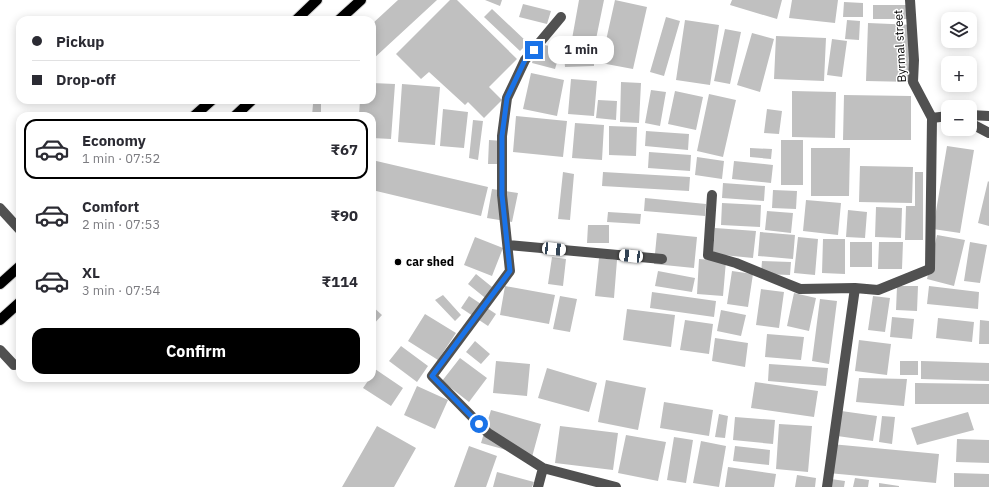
<!DOCTYPE html>
<html lang="en">
<head>
<meta charset="utf-8">
<style>
	:root { --surface:#fff; --page:#f2f2f3; --text:#2b2b33; --muted:#7c7c81; --line:#e1e1e2; --accent:#000 }
	body { margin:0; font-family:"IBM Plex Sans",sans-serif; background:var(--page); color:var(--text); height:100vh; display:flex; flex-direction:column; font-size:15px; white-space:nowrap }
	* { box-sizing:border-box; margin:0 }
	p { font-size:13px; color:var(--muted) }
	.icon { flex:none; width:22px; height:22px; fill:none; stroke:currentColor; stroke-width:2; stroke-linecap:round; stroke-linejoin:round }
	.map { position:relative; flex:1; overflow:hidden }
	.details { position:absolute; left:16px; top:112px; width:360px; height:270px; display:flex; flex-direction:column; background:var(--surface); border-radius:12px; box-shadow:0 2px 10px #0003 }
	.details>* { flex:none }
	.hud { position:absolute; left:16px; top:16px; width:360px; height:88px; border-radius:12px; box-shadow:0 2px 10px #0003; display:grid; align-content:center; height:88px; padding:0 16px; background:var(--surface) }
	.buttons { position:absolute; left:941px; top:12px; display:grid; gap:8px }
	.buttons a { display:grid; place-items:center; width:36px; height:36px; border-radius:8px; background:var(--surface); box-shadow:0 2px 10px #0003; font-size:20px }
	.end { position:absolute; width:18px; height:18px; margin:-9px; border:5px solid #1a73e8; background:#fff; box-shadow:0 0 0 2px #fff }
	.from { border-radius:50% }
	.bubble { position:absolute; height:28px; border-radius:12px; background:var(--surface); box-shadow:0 2px 10px #0003; font-size:13px; font-weight:700; line-height:28px; text-align:center }
	.car { position:absolute; width:12px; height:24px; margin:-12px -6px; border-radius:5px; box-shadow:0 0 3px 1px #0007; background:linear-gradient(#fff 24%,#345 0 40%,#fff 0 76%,#345 0 86%,#fff 0) }
	.hud b { display:flex; align-items:center; gap:14px; height:38px; font-size:15px }
	.hud b+b { border-top:1px solid var(--line) }
	.hud i { width:10px; height:10px; background:var(--text) }
	ul { padding:7px 0 0; list-style:none }
	li { display:flex; align-items:center; gap:12px; height:60px; margin:0 8px 6px; padding:0 8px; border:2px solid transparent; border-radius:12px }
	li div { flex:1 }
	li b { display:block; font-size:15px }
	li em { font-style:normal; font-weight:700 }
	li.current { border-color:var(--accent) }
	li>.icon { width:36px; height:36px; stroke-width:1.5 }
	.action { display:flex; gap:8px; margin-top:auto; padding:8px 16px }
	.action a { flex:1; height:46px; border-radius:12px; background:var(--accent); color:#fff; font-size:16px; font-weight:700; line-height:46px; text-align:center }
	.map>svg:first-child { display:block }
</style>
</head>
<body>
<div class="map">
<svg width="989" height="487" viewBox="0 0 989 487">
	<rect width="100%" height="100%" fill="#fff"/>
	<path fill="#c0c0c0" d="M398 0H437L372 60V24Z
		M450 0H457L517 59 489 87 502 100 484 118 468 102 465 105 429 72 421 79 396 54Z
		M485 0H502L500 6Z
		M579 0H604L595 44 572 39Z
		M615 0 647 7 633 69 601 63Z
		M732 0H782L777 19 730 5Z
		M792 0H838L835 23 789 18Z
		M844 2 863 3V17H843Z
		M523 4 551 11 547 24 519 17Z
		M873 5H909V19H873Z
		M492 9 528 43 520 51 484 17Z
		M666 17 680 21 664 76 650 72Z
		M685 20 719 25 710 85 676 80Z
		M847 20 860 21 859 40 845 39Z
		M868 23 915 25 913 82 866 81Z
		M725 29 741 32 730 84 714 81Z
		M752 33 774 39 760 92 737 85Z
		M776 36 826 38 824 81 774 79Z
		M832 39 847 41 842 77 827 75Z
		M537 43 561 49 555 69 532 63Z
		M594 53V66L565 67 564 54Z
		M531 73 564 80 557 116 523 109Z
		M571 79 597 81 594 116 568 114Z
		M621 82 641 83 639 123 620 122Z
		M372 83 395 84 391 139 372 138V116H359L360 100H372Z
		M402 84 440 87 435 145 398 142Z
		M651 90 666 92 660 126 645 123Z
		M675 91 703 97 696 130 668 124Z
		M792 91 836 92 835 138 792 137Z
		M709 94 736 100 723 157 697 151Z
		M844 95 911 96V140H843Z
		M598 100 617 101 616 120 596 118Z
		M313 104H321V116H312Z
		M443 109 468 112 464 148 440 146Z
		M767 109 782 111 779 134 764 133Z
		M516 116 567 121 563 157 513 152Z
		M473 120 483 121 478 160 469 158Z
		M575 123 604 125 602 160 572 158Z
		M609 126 637 127 636 156 609 155Z
		M646 131 689 134 688 150 645 146Z
		M489 140 503 141 502 164H488Z
		M781 140H803V185H781Z
		M947 146 974 150 960 233 933 229Z
		M750 148 772 149 771 159 750 157Z
		M811 148H850L849 196H811Z
		M649 152 691 155 690 171 648 168Z
		M697 157 724 161 722 179 695 175Z
		M372 160 488 187 481 216 372 190Z
		M734 161 773 165 771 183 732 179Z
		M860 166 913 167 912 203 859 202Z
		M563 172 574 174 570 220 558 219Z
		M603 172 690 177 689 191 602 186Z
		M915 172H923V240H905L906 206H915Z
		M988 181 989 182V226L978 223Z
		M723 183 765 186 764 201 722 198Z
		M492 189 518 193 512 222 487 218Z
		M773 190 797 191 796 209 772 208Z
		M645 198 706 204 705 216 644 211Z
		M806 200 841 203 838 235 803 231Z
		M722 203 761 205 760 227 721 225Z
		M876 207 902 208 901 238 875 237Z
		M848 210 867 212 865 238 846 237Z
		M767 211 793 213 791 233 765 230Z
		M608 212 641 214 640 224 607 222Z
		M588 225H609V243H587Z
		M715 228 756 231 753 258 713 254Z
		M760 232 795 235 793 259 758 256Z
		M657 233 697 237 694 268 654 264Z
		M937 235 965 240 954 286 927 279Z
		M475 237 503 248 492 276 464 265Z
		M798 237 818 239 815 275 794 273Z
		M823 239H845V274L822 273Z
		M850 242H872V267H850Z
		M879 242H903L902 269H878Z
		M970 242 987 245 980 283 964 281Z
		M552 257 566 259 563 286 548 284Z
		M599 258 617 260 614 298 595 296Z
		M699 259 726 261 723 296 697 294Z
		M762 261 791 262 790 275 761 274Z
		M658 271 695 278 692 292 655 286Z
		M732 271 753 274 748 307 727 304Z
		M476 274 497 291 489 301 468 284Z
		M505 286 555 295 549 324 500 315Z
		M897 286H918L917 311 896 310Z
		M929 286 979 292 978 309 927 304Z
		M761 289 784 292 779 328 756 325Z
		M652 292 716 301 714 317 650 308Z
		M794 293 816 298 809 331 787 326Z
		M443 295 461 315 455 321 435 300Z
		M469 296 496 314 488 326 461 308Z
		M560 296 577 299 570 332 553 329Z
		M873 296 890 298 885 332 868 330Z
		M820 299 837 301 829 364 812 361Z
		M372 306 382 315 372 326Z
		M627 309 675 315 671 347 623 340Z
		M721 310 746 315 741 336 717 331Z
		M425 314 456 333 438 360 408 341Z
		M892 317 914 319 912 339 890 337Z
		M938 318 974 322 972 342 936 338Z
		M685 320 713 324 709 354 680 350Z
		M980 320 989 321V344H979Z
		M767 334 804 337 801 360 765 357Z
		M715 338 748 343 745 367 712 361Z
		M859 340 891 344 887 375 855 371Z
		M475 341 490 354 481 364 466 352Z
		M401 346 428 366 417 382 389 361Z
		M460 358 487 378 469 402 442 381Z
		M496 361 530 364 527 396 493 393Z
		M900 361H918V375H900Z
		M921 361 989 363V381L921 379Z
		M769 364 828 368 826 386 768 381Z
		M547 368 597 383 589 412 538 398Z
		M375 369 403 388 391 406 363 388 370 378H372V374Z
		M859 378 907 379 904 406 856 402Z
		M606 380 646 388 638 430 598 422Z
		M755 382 818 391 814 417 751 408Z
		M915 383 989 384V404H915Z
		M417 386 448 400 435 429 404 415Z
		M664 402 713 410 709 436 660 428Z
		M491 410 541 424 532 457 481 443Z
		M834 410 877 416 873 441 830 435Z
		M968 412 974 430 917 445 911 428Z
		M719 414 728 416 725 438 715 437Z
		M882 416 895 417 892 444 879 442Z
		M735 417 775 420 773 444 733 440Z
		M779 424 812 426 808 472 776 469Z
		M377 426 416 448 394 487H342Z
		M560 426 618 433 613 470 555 463Z
		M626 435 666 442 658 481 618 473Z
		M674 437 693 440 686 483 667 480Z
		M957 439 989 440V463L956 462Z
		M701 441 726 446 719 487 693 483Z
		M831 444 939 454 936 483 828 473Z
		M469 446 497 456 486 487H454Z
		M735 446 770 450 769 465 733 461Z
		M728 467 776 474 774 487H725Z
		M497 472 534 482 532 487H493Z
		M954 473 989 474V487H954Z
		M797 475 816 478 815 487H795Z
		M824 478 845 481 844 487H823Z
		M855 478 869 480 868 487H853Z
		M879 483 899 486V487H879Z"/>
	<g fill="none" stroke-linecap="round" stroke-linejoin="round">
		<defs>
			<path id="major" d="M296 20 317 0
				M339 20 361 0
				M194 116 212 100
				M235 116 252 100
				M0 284 20 266
				M0 320 20 302"/>
		</defs>
		<use href="#major" stroke="#dbdbdb" stroke-width="12"/>
		<path stroke="#515151" stroke-width="10" d="M910 0 914 60 913 82 932 118 948 116
			M970 115 989 116
			M970 123 989 133
			M712 195 708 255 736 263 800 289 855 288
			M0 208 20 230
			M508 245 662 259
			M0 350 14 365
			M543 468 488 433 432 376 510 271 502 195V136L507 98 525 60 561 17
			M538 487 543 468 616 487
			M827 487 855 288 878 290 930 269 932 118"/>
		<use href="#major" stroke="#000" stroke-width="10"/>
	</g>
	<g fill="none" stroke-linecap="round" stroke-linejoin="round">
		<path stroke="#1a73e8" stroke-width="5" d="M479 424 432 376 510 271 502 195V136L507 98 525 60 534 50"/>
	</g>
	<circle fill="#000" stroke="#fff" stroke-width="1.5" cx="398" cy="262" r="4"/>
	<g text-anchor="middle" stroke-width="3" stroke-linejoin="round" paint-order="stroke">
		<g font-size="12" fill="#000" stroke="#fff">
			<text transform="translate(900 46) rotate(-93)" y="4">Byrmal street</text>
		</g>
		<g font-size="12" font-weight="bold" fill="#000" stroke="#fff" text-anchor="start">
			<text x="406" y="266">car shed</text>
		</g>
	</g>
</svg>
<div class="buttons">
<a><svg class="icon" aria-label="layers" viewBox="0 0 24 24"><path d="M12 4l9 5-9 5-9-5zM3 14l9 5 9-5"/></svg></a>
<a>+</a>
<a>−</a>
</div>
<i class="end from" style="left:479px;top:424px"></i>
<i class="end" style="left:534px;top:50px"></i>
<div class="bubble" style="left:548px;top:36px;width:66px">1 min</div>
<i class="car" style="left:554px;top:249px;rotate:96deg"></i>
<i class="car" style="left:631px;top:256px;rotate:276deg"></i>
<div class="hud">
<b><i class="from"></i>Pickup</b>
<b><i></i>Drop-off</b>
</div>
<section class="details">
<ul>
<li class="current"><svg class="icon" aria-label="car" viewBox="0 0 24 24"><path d="M5 17H2v-5l4-1 3-4h7l3 4 3 1v5h-3M9 17h6M6 11h13"/><circle cx="7" cy="17" r="2"/><circle cx="17" cy="17" r="2"/></svg><div><b>Economy</b><p>1 min · 07:52</p></div><em>₹67</em></li>
<li><svg class="icon" aria-label="car" viewBox="0 0 24 24"><path d="M5 17H2v-5l4-1 3-4h7l3 4 3 1v5h-3M9 17h6M6 11h13"/><circle cx="7" cy="17" r="2"/><circle cx="17" cy="17" r="2"/></svg><div><b>Comfort</b><p>2 min · 07:53</p></div><em>₹90</em></li>
<li><svg class="icon" aria-label="car" viewBox="0 0 24 24"><path d="M5 17H2v-5l4-1 3-4h7l3 4 3 1v5h-3M9 17h6M6 11h13"/><circle cx="7" cy="17" r="2"/><circle cx="17" cy="17" r="2"/></svg><div><b>XL</b><p>3 min · 07:54</p></div><em>₹114</em></li>
</ul>
<div class="action"><a>Confirm</a></div>
</section>
</div>
</body>
</html>
